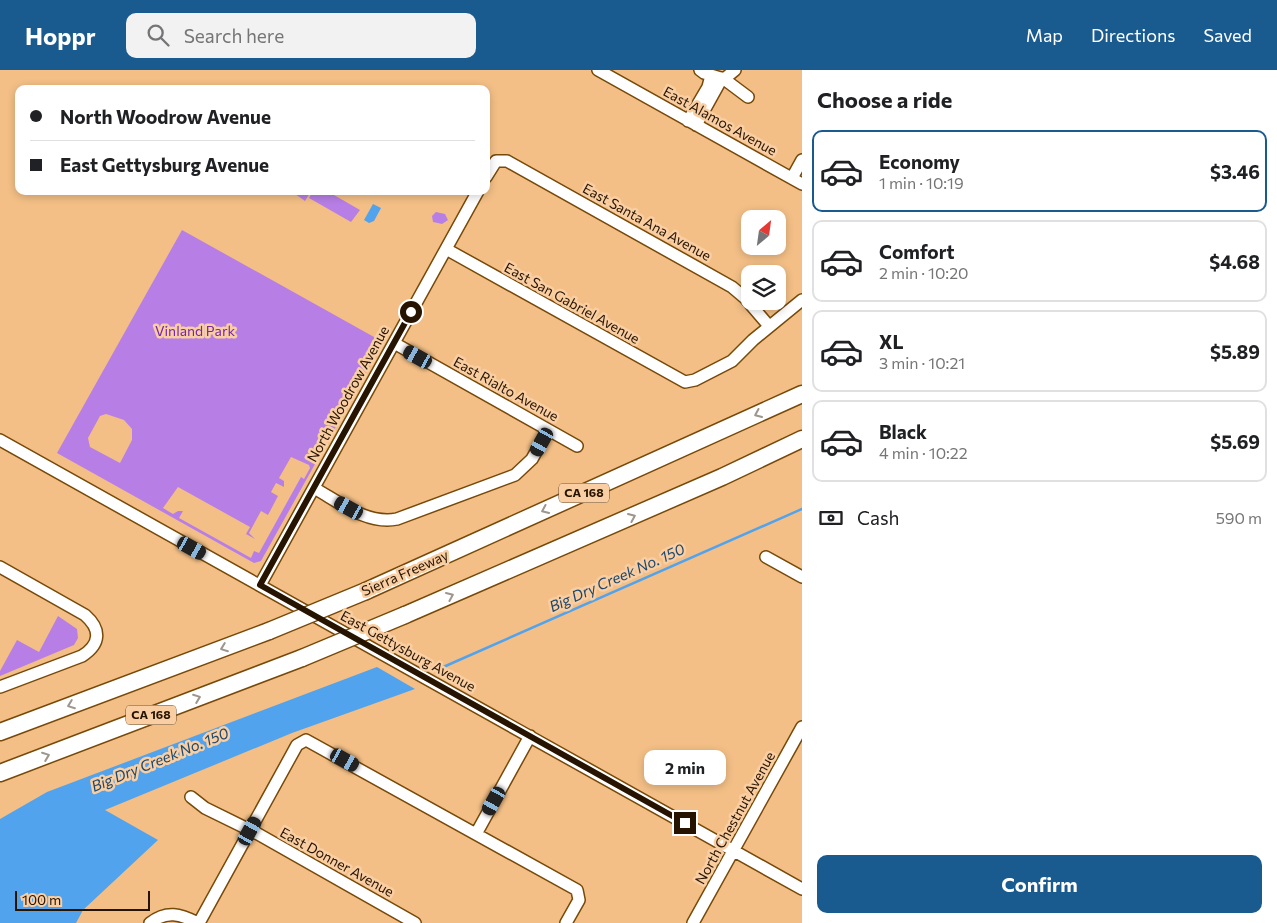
<!DOCTYPE html>
<html lang="en">
<head>
<meta charset="utf-8">
<style>
	:root { --surface:#fff; --page:#f2f2f2; --text:#202124; --muted:#757577; --line:#e0e0e0; --accent:#195a8f }
	body { margin:0; font-family:Commissioner,sans-serif; background:var(--page); color:var(--text); height:100vh; display:flex; flex-direction:column; font-size:19px; white-space:nowrap }
	* { box-sizing:border-box; margin:0 }
	p { font-size:16px; color:var(--muted) }
	.icon { flex:none; width:28px; height:28px; fill:none; stroke:currentColor; stroke-width:2; stroke-linecap:round; stroke-linejoin:round }
	.map { position:relative; flex:1; overflow:hidden }
	.panel { display:flex; flex-direction:column; background:var(--surface); width:475px }
	.panel>* { flex:none }
	.guide { position:absolute; left:15px; top:15px; width:475px; height:110px; border-radius:10px; box-shadow:0 2px 8px #0003; display:grid; align-content:center; height:110px; padding:0 15px; background:var(--surface) }
	.needle { width:32px; rotate:29deg }
	.fabs { position:absolute; left:741px; top:140px; display:grid; gap:10px }
	.fabs a { display:grid; place-items:center; width:45px; height:45px; border-radius:10px; background:var(--surface); box-shadow:0 2px 8px #0003; font-size:25px }
	.scale { position:absolute; left:15px; bottom:12px; width:135px; box-sizing:border-box; padding-left:5px; border:2px solid #271400; border-top:0; font-size:14px; line-height:18px; white-space:nowrap; color:#271400; -webkit-text-stroke:4px #f9cea2; paint-order:stroke }
	.end { position:absolute; width:22px; height:22px; margin:-11px; border:6px solid #271400; background:#fff; box-shadow:0 0 0 2px #fff }
	.from { border-radius:50% }
	.bubble { position:absolute; height:35px; border-radius:10px; background:var(--surface); box-shadow:0 2px 8px #0003; font-size:16px; font-weight:700; line-height:35px; text-align:center }
	.car { position:absolute; width:15px; height:30px; margin:-15px -8px; border-radius:6px; box-shadow:0 0 4px 1px #0007; background:linear-gradient(#222 24%,#8ab4d8 0 40%,#222 0 76%,#8ab4d8 0 86%,#222 0) }
	.guide b { display:flex; align-items:center; gap:18px; height:48px; font-size:19px }
	.guide b+b { border-top:1px solid var(--line) }
	.guide i { width:12px; height:12px; background:var(--text) }
	ul { padding:0; list-style:none }
	li { display:flex; align-items:center; gap:15px; height:82px; margin:0 10px 8px; padding:0 5px; border:2px solid var(--line); border-radius:10px }
	li div { flex:1 }
	li b { display:block; font-size:19px }
	li em { font-style:normal; font-weight:700 }
	li.selected { border-color:var(--accent) }
	li>.icon { width:45px; height:45px; stroke-width:1.5 }
	h2 { padding:0 15px; font-size:22px; line-height:60px }
	.pay { display:flex; align-items:center; gap:12px; height:55px; padding:0 15px; font-size:19px }
	.pay p { margin-inline-start:auto }
	.action { display:flex; gap:10px; margin-top:auto; padding:10px 15px }
	.action a { flex:1; height:58px; border-radius:10px; background:var(--accent); color:#fff; font-size:20px; font-weight:700; line-height:58px; text-align:center }
	header { display:flex; align-items:center; gap:30px; box-sizing:border-box; height:70px; padding:0 25px; background:var(--accent); color:#fff }
	header strong { font-size:24px }
	nav { display:flex; gap:28px; margin-inline-start:auto; font-size:18px }
	.search { width:350px; height:45px; background:var(--page); display:flex; align-items:center; gap:12px; box-sizing:border-box; padding:0 18px; border-radius:10px; color:var(--muted); font-size:19px }
	main { display:flex; flex:1; min-height:0 }
	.map>svg:first-child { display:block }
</style>
</head>
<body>
<header>
<strong>Hoppr</strong>
<div class="search"><svg class="icon" aria-label="search" viewBox="0 0 24 24"><circle cx="10" cy="10" r="6"/><path d="M15 15l6 6"/></svg>Search here</div>
<nav><a>Map</a><a>Directions</a><a>Saved</a></nav>
</header>
<main>
<div class="map">
<svg width="802" height="853" viewBox="0 0 802 853">
	<rect width="100%" height="100%" fill="#f3bf86"/>
	<path fill="#b77fe5" fill-rule="evenodd" d="M291 121H311L305 131Z
		M313 121 318 123 327 121 360 140 351 152 309 128Z
		M436 142 445 144 448 150 442 154 433 152 432 146Z
		M182 160 383 272 261 491 254 493 57 383ZM106 344 124 350 132 359V370L120 393 90 377 88 368 100 346ZM291 387 309 395 310 398 304 409 301 407 259 483 254 481 251 488 179 448 183 441H178L173 444 163 438 178 417 250 457 246 464 255 469 249 463 261 441 268 445 278 426 271 422 276 413 284 417V411L279 408Z
		M58 546 77 559 78 568 74 575 0 606V601L17 570 39 582Z"/>
	<path fill="#51a3ed" d="M373 134 381 138 374 151 369 153 364 150Z
		M377 597 415 619 292 663 105 740 158 770 83 840 76 853H0V749L47 722Z"/>
	<g fill="none" stroke-linecap="round" stroke-linejoin="round">
		<path stroke="#51a3ed" stroke-width="2.5" d="M441 598 802 439"/>
		<defs>
			<path id="minor" d="M598 0 802 114
				M700 0 704 3 724 9 735 0
				M724 9 748 27
				M688 51 708 17 711 5
				M696 55 722 8
				M486 107 496 91H507L732 217 745 228 769 256
				M792 108 802 90
				M446 179 685 312 695 310 732 291 753 270 802 230
				M394 273 577 376
				M0 370 802 819
				M314 418C339 432 367 455 397 449L515 405 532 389 548 360
				M766 487 802 507
				M0 497 85 545C101 559 101 574 82 586L0 617
				M260 515 478 121
				M191 727 205 738 258 764 415 853
				M476 764 530 666
				M150 853C167 840 180 844 198 853
				M199 853 297 675 306 670 577 820 579 830 566 853
				M693 853 802 657"/>
			<path id="highway" d="M366 521 802 324
				M405 545 722 407 802 369
				M0 662 269 561
				M0 703 302 588"/>
		</defs>
		<use href="#minor" stroke="#774909" stroke-width="14"/>
		<use href="#highway" stroke="#774909" stroke-width="19"/>
		<use href="#minor" stroke="#fff" stroke-width="11"/>
		<use href="#highway" stroke="#fff" stroke-width="16"/>
		<defs>
			<path id="highway-bridge" d="M269 561 366 521
				M302 588 405 545"/>
		</defs>
		<use href="#highway-bridge" stroke="#774909" stroke-width="19" stroke-linecap="butt"/>
		<use href="#highway-bridge" stroke="#fff" stroke-width="16"/>
	</g>
	<defs><path id="oneway-chevron" d="M-2-3.5L2.5 0L-2 3.5" fill="none" stroke-width="1.6" stroke-linecap="round" stroke-linejoin="round" transform="scale(1.25)"/></defs>
	<g stroke="#9e958c">
		<use href="#oneway-chevron" transform="translate(758 344) rotate(156)"/>
		<use href="#oneway-chevron" transform="translate(545 440) rotate(156)"/>
		<use href="#oneway-chevron" transform="translate(632 447) rotate(-23)"/>
		<use href="#oneway-chevron" transform="translate(450 526) rotate(-23)"/>
		<use href="#oneway-chevron" transform="translate(224 578) rotate(159)"/>
		<use href="#oneway-chevron" transform="translate(197 628) rotate(-21)"/>
		<use href="#oneway-chevron" transform="translate(71 635) rotate(159)"/>
		<use href="#oneway-chevron" transform="translate(46 686) rotate(-21)"/>
	</g>
	<g fill="none" stroke-linecap="round" stroke-linejoin="round">
		<path stroke="#271400" stroke-width="6" d="M411 242 260 515 685 753"/>
	</g>
	<g text-anchor="middle" stroke-width="5" stroke-linejoin="round" paint-order="stroke">
		<g fill="#f9cea2" stroke="#664c31" stroke-width="1">
			<rect x="559" y="413.5" width="50" height="19" rx="4"/>
			<rect x="126" y="635.5" width="50" height="19" rx="4"/>
		</g>
		<g font-size="12" font-weight="bold" fill="#271400">
			<text x="584" y="427">CA 168</text>
			<text x="151" y="649">CA 168</text>
		</g>
		<g font-size="14" fill="#271400" stroke="#f9cea2">
			<text transform="translate(720 51) rotate(29)" y="5">East Alamos Avenue</text>
			<text transform="translate(647 152) rotate(29)" y="5">East Santa Ana Avenue</text>
			<text transform="translate(572 233) rotate(29)" y="5">East San Gabriel Avenue</text>
			<text transform="translate(506 319) rotate(29)" y="5">East Rialto Avenue</text>
			<text transform="translate(348 324) rotate(-61)" y="5">North Woodrow Avenue</text>
			<text transform="translate(405 503) rotate(-24)" y="5">Sierra Freeway</text>
			<text transform="translate(408 581) rotate(29)" y="5">East Gettysburg Avenue</text>
			<text transform="translate(735 748) rotate(-61)" y="5">North Chestnut Avenue</text>
			<text transform="translate(337 792) rotate(29)" y="5">East Donner Avenue</text>
		</g>
		<g font-size="14" fill="#7725aa" stroke="#f9cea2">
			<text x="195" y="266">Vinland Park</text>
		</g>
		<g font-size="15" font-style="italic" fill="#1c476c" stroke="#f9cea2">
			<text transform="translate(617 508) rotate(-24)" y="5">Big Dry Creek No. 150</text>
			<text transform="translate(160 690) rotate(-22)" y="5">Big Dry Creek No. 150</text>
		</g>
	</g>
</svg>
<div class="fabs">
<a><svg class="needle" viewBox="-14 -14 28 28"><path d="M0-13l5 13h-10z" fill="#e53935"/><path d="M0 13l5-13h-10z" fill="#757577"/></svg></a>
<a><svg class="icon" aria-label="layers" viewBox="0 0 24 24"><path d="M12 4l9 5-9 5-9-5zM3 14l9 5 9-5"/></svg></a>
</div>
<div class="scale">100 m</div>
<i class="end from" style="left:411px;top:242px"></i>
<i class="end" style="left:685px;top:753px"></i>
<div class="bubble" style="left:644px;top:680px;width:82px">2 min</div>
<i class="car" style="left:418px;top:287px;rotate:299deg"></i>
<i class="car" style="left:542px;top:372px;rotate:209deg"></i>
<i class="car" style="left:349px;top:438px;rotate:299deg"></i>
<i class="car" style="left:192px;top:478px;rotate:119deg"></i>
<i class="car" style="left:345px;top:690px;rotate:119deg"></i>
<i class="car" style="left:494px;top:731px;rotate:209deg"></i>
<i class="car" style="left:250px;top:761px;rotate:29deg"></i>
<div class="guide">
<b><i class="from"></i>North Woodrow Avenue</b>
<b><i></i>East Gettysburg Avenue</b>
</div>
</div>
<section class="panel">
<h2>Choose a ride</h2>
<ul>
<li class="selected"><svg class="icon" aria-label="car" viewBox="0 0 24 24"><path d="M5 17H2v-5l4-1 3-4h7l3 4 3 1v5h-3M9 17h6M6 11h13"/><circle cx="7" cy="17" r="2"/><circle cx="17" cy="17" r="2"/></svg><div><b>Economy</b><p>1 min · 10:19</p></div><em>$3.46</em></li>
<li><svg class="icon" aria-label="car" viewBox="0 0 24 24"><path d="M5 17H2v-5l4-1 3-4h7l3 4 3 1v5h-3M9 17h6M6 11h13"/><circle cx="7" cy="17" r="2"/><circle cx="17" cy="17" r="2"/></svg><div><b>Comfort</b><p>2 min · 10:20</p></div><em>$4.68</em></li>
<li><svg class="icon" aria-label="car" viewBox="0 0 24 24"><path d="M5 17H2v-5l4-1 3-4h7l3 4 3 1v5h-3M9 17h6M6 11h13"/><circle cx="7" cy="17" r="2"/><circle cx="17" cy="17" r="2"/></svg><div><b>XL</b><p>3 min · 10:21</p></div><em>$5.89</em></li>
<li><svg class="icon" aria-label="car" viewBox="0 0 24 24"><path d="M5 17H2v-5l4-1 3-4h7l3 4 3 1v5h-3M9 17h6M6 11h13"/><circle cx="7" cy="17" r="2"/><circle cx="17" cy="17" r="2"/></svg><div><b>Black</b><p>4 min · 10:22</p></div><em>$5.69</em></li>
</ul>
<div class="pay"><svg class="icon" aria-label="cash" viewBox="0 0 24 24"><path d="M3 7h18v10H3z"/><circle cx="12" cy="12" r="2"/></svg>Cash<p>590 m</p></div>
<div class="action"><a>Confirm</a></div>
</section>
</main>
</body>
</html>
